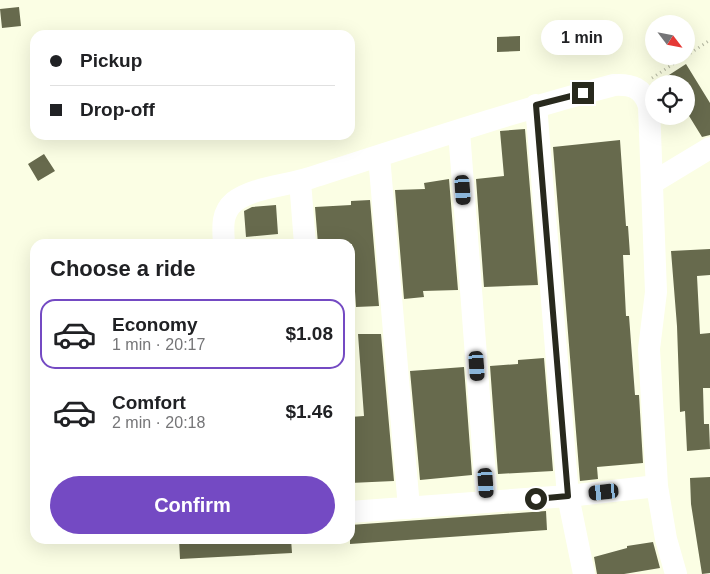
<!DOCTYPE html>
<html lang="en">
<head>
<meta charset="utf-8">
<style>
	:root { --surface:#fff; --page:#f6f6f6; --text:#202124; --muted:#757577; --line:#e0e0e0; --accent:#744ac3 }
	body { margin:0; font-family:Helvetica,sans-serif; background:var(--page); color:var(--text); height:100vh; display:flex; flex-direction:column; font-size:19px; white-space:nowrap }
	* { box-sizing:border-box; margin:0 }
	p { font-size:16px; color:var(--muted) }
	.icon { flex:none; width:28px; height:28px; fill:none; stroke:currentColor; stroke-width:2; stroke-linecap:round; stroke-linejoin:round }
	.map { position:relative; flex:1; overflow:hidden }
	.panel { position:absolute; left:30px; top:239px; width:325px; height:305px; display:flex; flex-direction:column; background:var(--surface); border-radius:15px; box-shadow:0 5px 20px #0002 }
	.panel>* { flex:none }
	.hud { position:absolute; left:30px; top:30px; width:325px; height:110px; border-radius:15px; box-shadow:0 5px 20px #0002; display:grid; align-content:center; height:110px; padding:0 20px; background:var(--surface) }
	.needle { width:32px; rotate:122deg }
	.fabs { position:absolute; left:645px; top:15px; display:grid; gap:10px }
	.fabs a { display:grid; place-items:center; width:50px; height:50px; border-radius:50%; background:var(--surface); box-shadow:0 5px 20px #0002; font-size:25px }
	.end { position:absolute; width:22px; height:22px; margin:-11px; border:6px solid #28291d; background:#fff; box-shadow:0 0 0 2px #fff }
	.from { border-radius:50% }
	.bubble { position:absolute; height:35px; border-radius:18px; background:var(--surface); box-shadow:0 5px 20px #0002; font-size:16px; font-weight:700; line-height:35px; text-align:center }
	.car { position:absolute; width:15px; height:30px; margin:-15px -8px; border-radius:6px; box-shadow:0 0 4px 1px #0007; background:linear-gradient(#222 24%,#8ab4d8 0 40%,#222 0 76%,#8ab4d8 0 86%,#222 0) }
	.hud b { display:flex; align-items:center; gap:18px; height:48px; font-size:19px }
	.hud b+b { border-top:1px solid var(--line) }
	.hud i { width:12px; height:12px; background:var(--text) }
	ul { padding:0; list-style:none }
	li { display:flex; align-items:center; gap:15px; height:70px; margin:0 10px 8px; padding:0 10px; border:2px solid transparent; border-radius:15px }
	li div { flex:1 }
	li b { display:block; font-size:19px }
	li em { font-style:normal; font-weight:700 }
	li.active { border-color:var(--accent) }
	li>.icon { width:45px; height:45px; stroke-width:1.5 }
	h2 { padding:0 20px; font-size:22px; line-height:60px }
	.primary-button { display:flex; gap:10px; margin-top:auto; padding:10px 20px }
	.primary-button a { flex:1; height:58px; border-radius:30px; background:var(--accent); color:#fff; font-size:20px; font-weight:700; line-height:58px; text-align:center }
	.map>svg:first-child { display:block }
</style>
</head>
<body>
<div class="map">
<svg width="710" height="574" viewBox="0 0 710 574">
	<rect width="100%" height="100%" fill="#fbfee4"/>
	<path fill="#676a4d" d="M19 7 21 26 2 28 0 9Z
		M520 36V51L497 52V37Z
		M686 64 710 103V135L702 137 686 111V84H655Z
		M525 129 538 285 484 287 476 179 504 176 500 131Z
		M620 140 626 226H628L630 255H623L626 316H629L635 395H639L643 463 597 467 598 479 580 481 553 147Z
		M44 154 55 171 38 181 28 164Z
		M449 179 458 290 423 291 424 297 404 299 395 190 425 189 424 183Z
		M370 200 379 306 356 307 352 244H318L315 207 351 205V201Z
		M276 205 278 234 246 237 244 211 252 207Z
		M710 249V275L697 276 700 334 710 333V388H703L704 424H709L710 449 687 451 685 411 680 412 677 326 671 251Z
		M358 334H381L394 481 350 483V417L364 416Z
		M544 358 553 471 498 474 490 366 518 364V360Z
		M464 367 472 475 420 480 410 371Z
		M710 477V573L702 574 691 504 690 478Z
		M546 511 547 530 350 544V525Z
		M179 539H291L292 553 180 559Z
		M653 542 660 568 624 574H597L594 557 627 548V546Z"/>
	<g fill="none" stroke-linecap="round" stroke-linejoin="round">
		<path stroke="#b4b7a1" stroke-width="3" stroke-dasharray="1 4" stroke-linecap="butt" d="M686 56 710 40
			M652 78 685 56"/>
		<path stroke="#fff" stroke-width="22" d="M536 105 568 496 584 574
			M459 131 487 502
			M379 156 409 508
			M300 181 305 244
			M652 183 710 148
			M224 244C223 228 221 213 234 202 253 187 286 186 310 178 410 146 511 112 614 85 632 84 643 88 649 106L656 292 649 349 657 486 666 539 676 574
			M350 512 568 496 657 486"/>
	</g>
	<g fill="none" stroke-linecap="round" stroke-linejoin="round">
		<path stroke="#28291d" stroke-width="6" d="M536 499 568 496 536 105 583 93"/>
	</g>
</svg>
<div class="fabs">
<a><svg class="needle" viewBox="-14 -14 28 28"><path d="M0-13l5 13h-10z" fill="#e53935"/><path d="M0 13l5-13h-10z" fill="#757577"/></svg></a>
<a><svg class="icon" aria-label="locate" viewBox="0 0 24 24"><circle cx="12" cy="12" r="6"/><path d="M12 2v4M12 18v4M2 12h4M18 12h4"/></svg></a>
</div>
<i class="end from" style="left:536px;top:499px"></i>
<i class="end" style="left:583px;top:93px"></i>
<div class="bubble" style="left:541px;top:20px;width:82px">1 min</div>
<i class="car" style="left:463px;top:190px;rotate:176deg"></i>
<i class="car" style="left:477px;top:366px;rotate:176deg"></i>
<i class="car" style="left:486px;top:483px;rotate:176deg"></i>
<i class="car" style="left:604px;top:492px;rotate:264deg"></i>
<div class="hud">
<b><i class="from"></i>Pickup</b>
<b><i></i>Drop-off</b>
</div>
<section class="panel">
<h2>Choose a ride</h2>
<ul>
<li class="active"><svg class="icon" aria-label="car" viewBox="0 0 24 24"><path d="M5 17H2v-5l4-1 3-4h7l3 4 3 1v5h-3M9 17h6M6 11h13"/><circle cx="7" cy="17" r="2"/><circle cx="17" cy="17" r="2"/></svg><div><b>Economy</b><p>1 min · 20:17</p></div><em>$1.08</em></li>
<li><svg class="icon" aria-label="car" viewBox="0 0 24 24"><path d="M5 17H2v-5l4-1 3-4h7l3 4 3 1v5h-3M9 17h6M6 11h13"/><circle cx="7" cy="17" r="2"/><circle cx="17" cy="17" r="2"/></svg><div><b>Comfort</b><p>2 min · 20:18</p></div><em>$1.46</em></li>
</ul>
<div class="primary-button"><a>Confirm</a></div>
</section>
</div>
</body>
</html>
